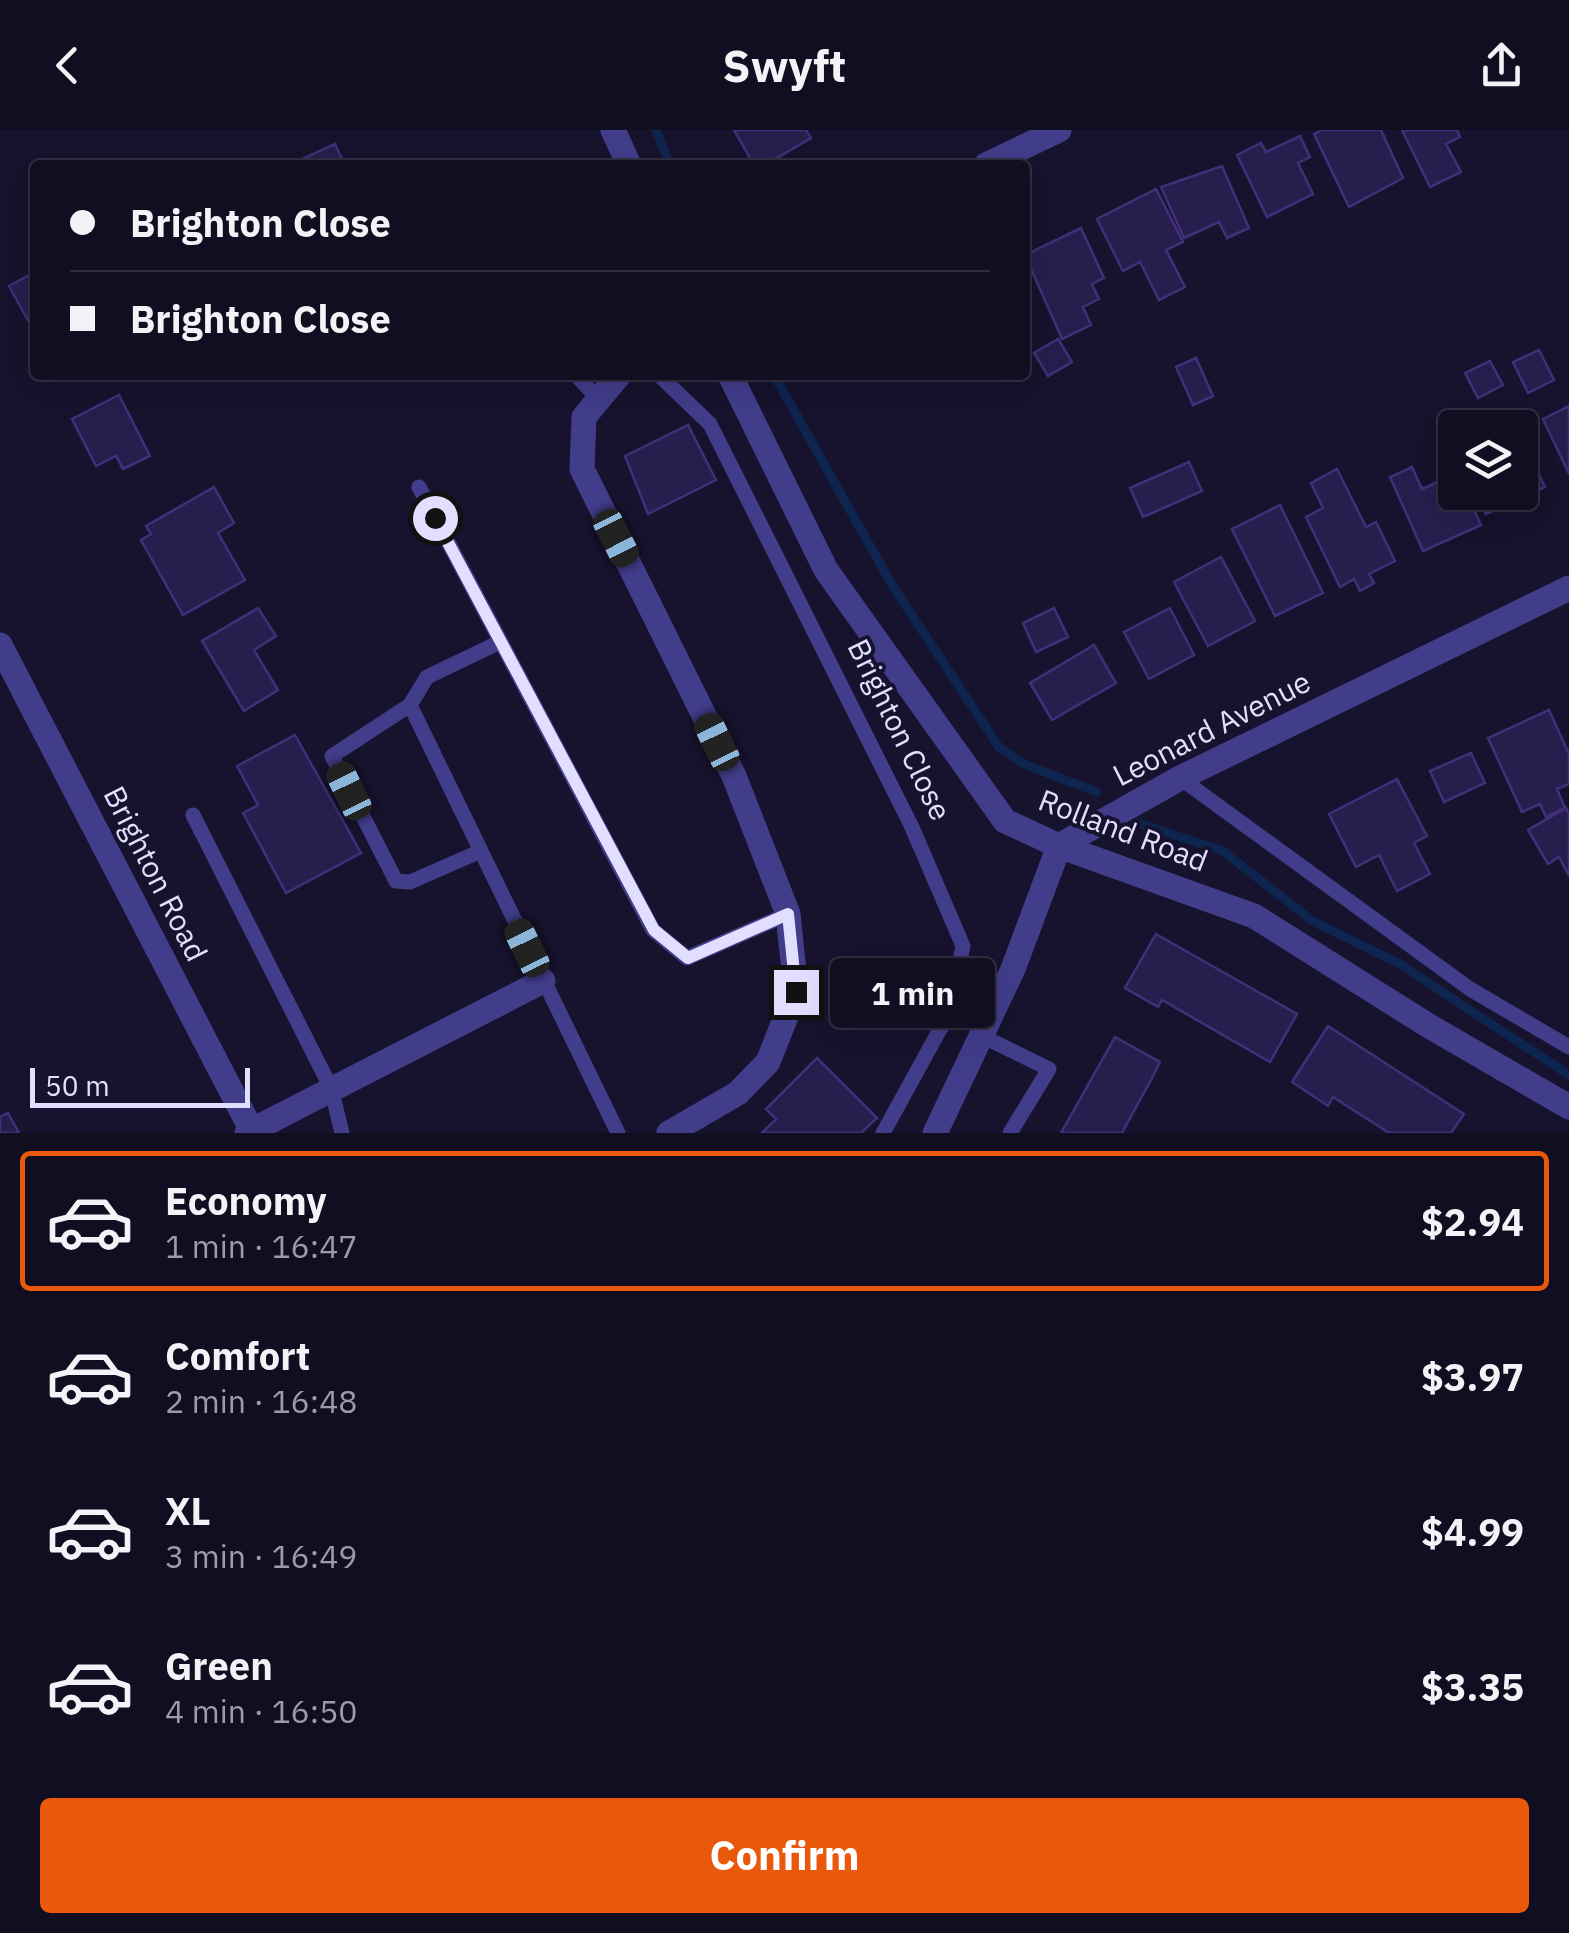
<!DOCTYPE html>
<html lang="en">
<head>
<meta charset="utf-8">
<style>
	:root { --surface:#110e22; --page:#1a172a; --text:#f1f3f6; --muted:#9c9ca5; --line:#302e40; --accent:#ea580c }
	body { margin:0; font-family:"IBM Plex Sans",sans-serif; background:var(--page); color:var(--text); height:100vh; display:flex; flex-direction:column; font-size:38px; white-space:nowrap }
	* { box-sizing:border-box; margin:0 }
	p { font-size:32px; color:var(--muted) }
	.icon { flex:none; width:55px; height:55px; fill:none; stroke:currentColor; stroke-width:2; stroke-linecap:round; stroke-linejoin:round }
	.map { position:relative; height:1003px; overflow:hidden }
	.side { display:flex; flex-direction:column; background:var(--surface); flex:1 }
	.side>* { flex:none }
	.banner { position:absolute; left:30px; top:30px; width:1000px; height:220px; border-radius:10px; box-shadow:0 10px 40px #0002,0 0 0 2px var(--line); display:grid; align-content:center; height:220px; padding:0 40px; background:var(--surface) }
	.fabs { position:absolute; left:1438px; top:280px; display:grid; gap:20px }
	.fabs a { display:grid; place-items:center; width:100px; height:100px; border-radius:10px; background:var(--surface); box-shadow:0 10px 40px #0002,0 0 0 2px var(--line); font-size:50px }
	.scale { position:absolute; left:30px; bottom:25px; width:220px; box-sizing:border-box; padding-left:10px; border:5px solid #e2deff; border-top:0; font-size:28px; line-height:35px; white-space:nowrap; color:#e2deff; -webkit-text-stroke:8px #17122d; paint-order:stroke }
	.end { position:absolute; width:45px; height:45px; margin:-22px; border:12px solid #e2deff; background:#111; box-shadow:0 0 0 5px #111 }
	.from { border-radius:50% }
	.bubble { position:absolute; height:70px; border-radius:10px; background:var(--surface); box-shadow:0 10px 40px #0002,0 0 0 2px var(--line); font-size:32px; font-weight:700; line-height:70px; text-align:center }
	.car { position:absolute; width:30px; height:60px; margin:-30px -15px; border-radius:12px; box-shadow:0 0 8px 2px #0007; background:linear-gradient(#222 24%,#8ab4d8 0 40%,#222 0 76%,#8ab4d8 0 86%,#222 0) }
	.banner b { display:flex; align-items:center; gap:35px; height:95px; font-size:38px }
	.banner b+b { border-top:2px solid var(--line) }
	.banner i { width:25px; height:25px; background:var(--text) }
	ul { padding:18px 0 0; list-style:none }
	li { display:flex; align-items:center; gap:30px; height:140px; margin:0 20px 15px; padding:0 20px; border:5px solid transparent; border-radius:10px }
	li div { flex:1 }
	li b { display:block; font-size:38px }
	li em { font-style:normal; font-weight:700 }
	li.on { border-color:var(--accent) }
	li>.icon { width:90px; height:90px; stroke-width:1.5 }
	.action { display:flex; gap:20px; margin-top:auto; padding:20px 40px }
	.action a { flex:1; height:115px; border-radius:10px; background:var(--accent); color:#fff; font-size:40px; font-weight:700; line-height:115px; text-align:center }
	header { display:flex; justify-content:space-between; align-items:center; height:130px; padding:0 40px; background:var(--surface); font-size:45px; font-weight:700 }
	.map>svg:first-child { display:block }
</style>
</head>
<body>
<header><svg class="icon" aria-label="back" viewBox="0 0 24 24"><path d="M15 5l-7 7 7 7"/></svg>Swyft<svg class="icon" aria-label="share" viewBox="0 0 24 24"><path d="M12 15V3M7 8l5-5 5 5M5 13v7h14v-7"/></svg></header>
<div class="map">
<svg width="1569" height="1003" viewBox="0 0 1569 1003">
	<rect width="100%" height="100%" fill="#17122d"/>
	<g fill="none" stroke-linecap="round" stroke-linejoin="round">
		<path stroke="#0e2550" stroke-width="9" d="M656 0 670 35
			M774 245 892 455 999 617 1024 634 1097 662
			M1138 693 1223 721 1314 792 1400 834 1569 945"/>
	</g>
	<path fill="#281e4e" stroke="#40307a" stroke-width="2.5" d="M734 0H806L811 8 765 35H754Z
		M1322 0H1381L1403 48 1349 77 1314 4Z
		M1402 0H1457L1460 7 1446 14 1461 42 1430 57Z
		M1300 6 1310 27 1298 33 1313 64 1267 87 1237 25 1261 13 1266 22Z
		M335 14 345 35H305L302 29Z
		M1222 36 1249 98 1227 108 1219 92 1184 108 1161 57Z
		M1156 59 1183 112 1166 120 1185 157 1159 170 1140 132 1123 141 1097 89Z
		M1081 98 1104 148 1092 154 1099 169 1083 177 1091 195 1062 209 1025 125Z
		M35 142V203L9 156Z
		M1058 209 1072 232 1048 246 1034 223Z
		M1539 220 1554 250 1528 263 1513 232Z
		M1196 228 1213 266 1193 275 1176 237Z
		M1490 231 1503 255 1478 268 1465 243Z
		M119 265 150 326 123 339 116 326 96 336 72 289Z
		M1569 276V344L1543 289Z
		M688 295 716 350 648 384 625 326Z
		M1524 314 1545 357 1486 384 1475 362H1520V316Z
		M1189 332 1202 361 1143 387 1130 358Z
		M1412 337 1422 359 1455 344V362H1466L1481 395 1423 421 1390 347Z
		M1337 339 1366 397 1376 392 1395 431 1369 444 1374 453 1360 461 1354 449 1340 457 1306 387 1323 378 1311 353Z
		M214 357 234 393 218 403 245 450 183 485 141 410 151 404 146 396Z
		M1280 375 1323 463 1275 486 1232 399Z
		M1221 427 1255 491 1208 516 1174 452Z
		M258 478 276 506 254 520 278 560 244 581 202 511Z
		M1054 478 1068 507 1036 522 1023 493Z
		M1170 478 1194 525 1149 549 1124 502Z
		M1094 515 1116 553 1052 590 1030 553Z
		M1549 580 1569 624V654L1557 659 1565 678 1546 687 1540 674 1522 682 1488 608Z
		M295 605 361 723 286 763 243 683 258 675 237 636Z
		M1471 623 1485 653 1444 672 1430 641Z
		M1397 649 1427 706 1414 713 1430 744 1397 761 1379 725 1356 737 1329 684Z
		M1566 678 1569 684V746L1559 727 1548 734 1528 700Z
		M1156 804 1297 884 1270 932 1162 870 1158 877 1125 858Z
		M1328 896 1464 984 1451 1003H1389L1333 967 1328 976 1292 952Z
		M1115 907 1160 932 1152 948 1122 1003H1061Z
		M817 928 877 988 861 1003H762L776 989 766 979Z
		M8 983 19 1003H0V987Z"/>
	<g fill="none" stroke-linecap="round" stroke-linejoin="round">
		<path stroke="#423d8b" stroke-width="15" d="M576 245 598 269
			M659 245 710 294 911 695 963 816 949 883 883 1003
			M419 357 653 800 687 828 788 784
			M410 575 618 1003
			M1180 648 1470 859 1569 917
			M193 685 331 958 342 1003
			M481 721 410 752 396 751 332 626 410 575 427 547 500 512
			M984 907 1049 939 1010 1003"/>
		<path stroke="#423d8b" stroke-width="25" d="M613 0 629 35
			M986 35 1059 0
			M619 245 584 287 582 339 734 646 788 784 796 861 768 932 738 963 669 1003
			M730 245 826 440 1005 691 1059 716 1254 786 1429 896 1569 977
			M0 515 253 1003
			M247 1003 543 851
			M935 1003 1013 839 1059 716 1180 648 1569 458"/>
	</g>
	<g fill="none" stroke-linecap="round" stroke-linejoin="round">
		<path stroke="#e2deff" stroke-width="12" d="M435 388 654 800 688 828 788 784 796 862"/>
	</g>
	<g text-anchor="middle" stroke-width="8" stroke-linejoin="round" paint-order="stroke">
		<g font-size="30" fill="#e2deff" stroke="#17122d">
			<text transform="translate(1212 599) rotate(-27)" y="10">Leonard Avenue</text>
			<text transform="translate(899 600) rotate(64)" y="10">Brighton Close</text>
			<text transform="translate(1123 701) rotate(21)" y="10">Rolland Road</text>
			<text transform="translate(155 744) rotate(63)" y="10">Brighton Road</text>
		</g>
	</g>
</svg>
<div class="fabs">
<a><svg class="icon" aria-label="layers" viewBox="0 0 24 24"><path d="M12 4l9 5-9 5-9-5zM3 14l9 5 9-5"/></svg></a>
</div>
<div class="scale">50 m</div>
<i class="end from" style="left:435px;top:388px"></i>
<i class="end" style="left:796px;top:862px"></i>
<div class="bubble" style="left:830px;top:828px;width:165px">1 min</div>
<i class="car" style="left:616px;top:408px;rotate:153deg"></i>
<i class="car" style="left:717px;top:612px;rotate:334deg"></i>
<i class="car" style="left:349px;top:661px;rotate:334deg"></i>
<i class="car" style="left:527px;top:818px;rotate:334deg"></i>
<div class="banner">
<b><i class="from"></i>Brighton Close</b>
<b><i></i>Brighton Close</b>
</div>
</div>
<section class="side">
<ul>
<li class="on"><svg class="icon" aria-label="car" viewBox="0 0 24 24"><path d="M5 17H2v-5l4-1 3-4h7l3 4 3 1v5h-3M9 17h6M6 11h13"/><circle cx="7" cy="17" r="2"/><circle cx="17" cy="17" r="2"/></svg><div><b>Economy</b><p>1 min · 16:47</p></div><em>$2.94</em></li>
<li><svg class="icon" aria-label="car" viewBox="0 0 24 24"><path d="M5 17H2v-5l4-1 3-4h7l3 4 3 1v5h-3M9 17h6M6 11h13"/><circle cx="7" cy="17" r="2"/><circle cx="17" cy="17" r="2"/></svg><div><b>Comfort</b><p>2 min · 16:48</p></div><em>$3.97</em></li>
<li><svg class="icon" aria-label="car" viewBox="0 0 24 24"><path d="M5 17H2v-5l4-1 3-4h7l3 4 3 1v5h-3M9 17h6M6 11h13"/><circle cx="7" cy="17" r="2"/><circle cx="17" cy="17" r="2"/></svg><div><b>XL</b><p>3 min · 16:49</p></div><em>$4.99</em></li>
<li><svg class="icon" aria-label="car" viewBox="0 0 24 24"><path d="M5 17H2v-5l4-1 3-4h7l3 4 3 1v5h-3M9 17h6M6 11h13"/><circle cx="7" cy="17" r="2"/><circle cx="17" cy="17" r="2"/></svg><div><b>Green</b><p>4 min · 16:50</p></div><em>$3.35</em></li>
</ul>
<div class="action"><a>Confirm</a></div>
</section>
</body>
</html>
